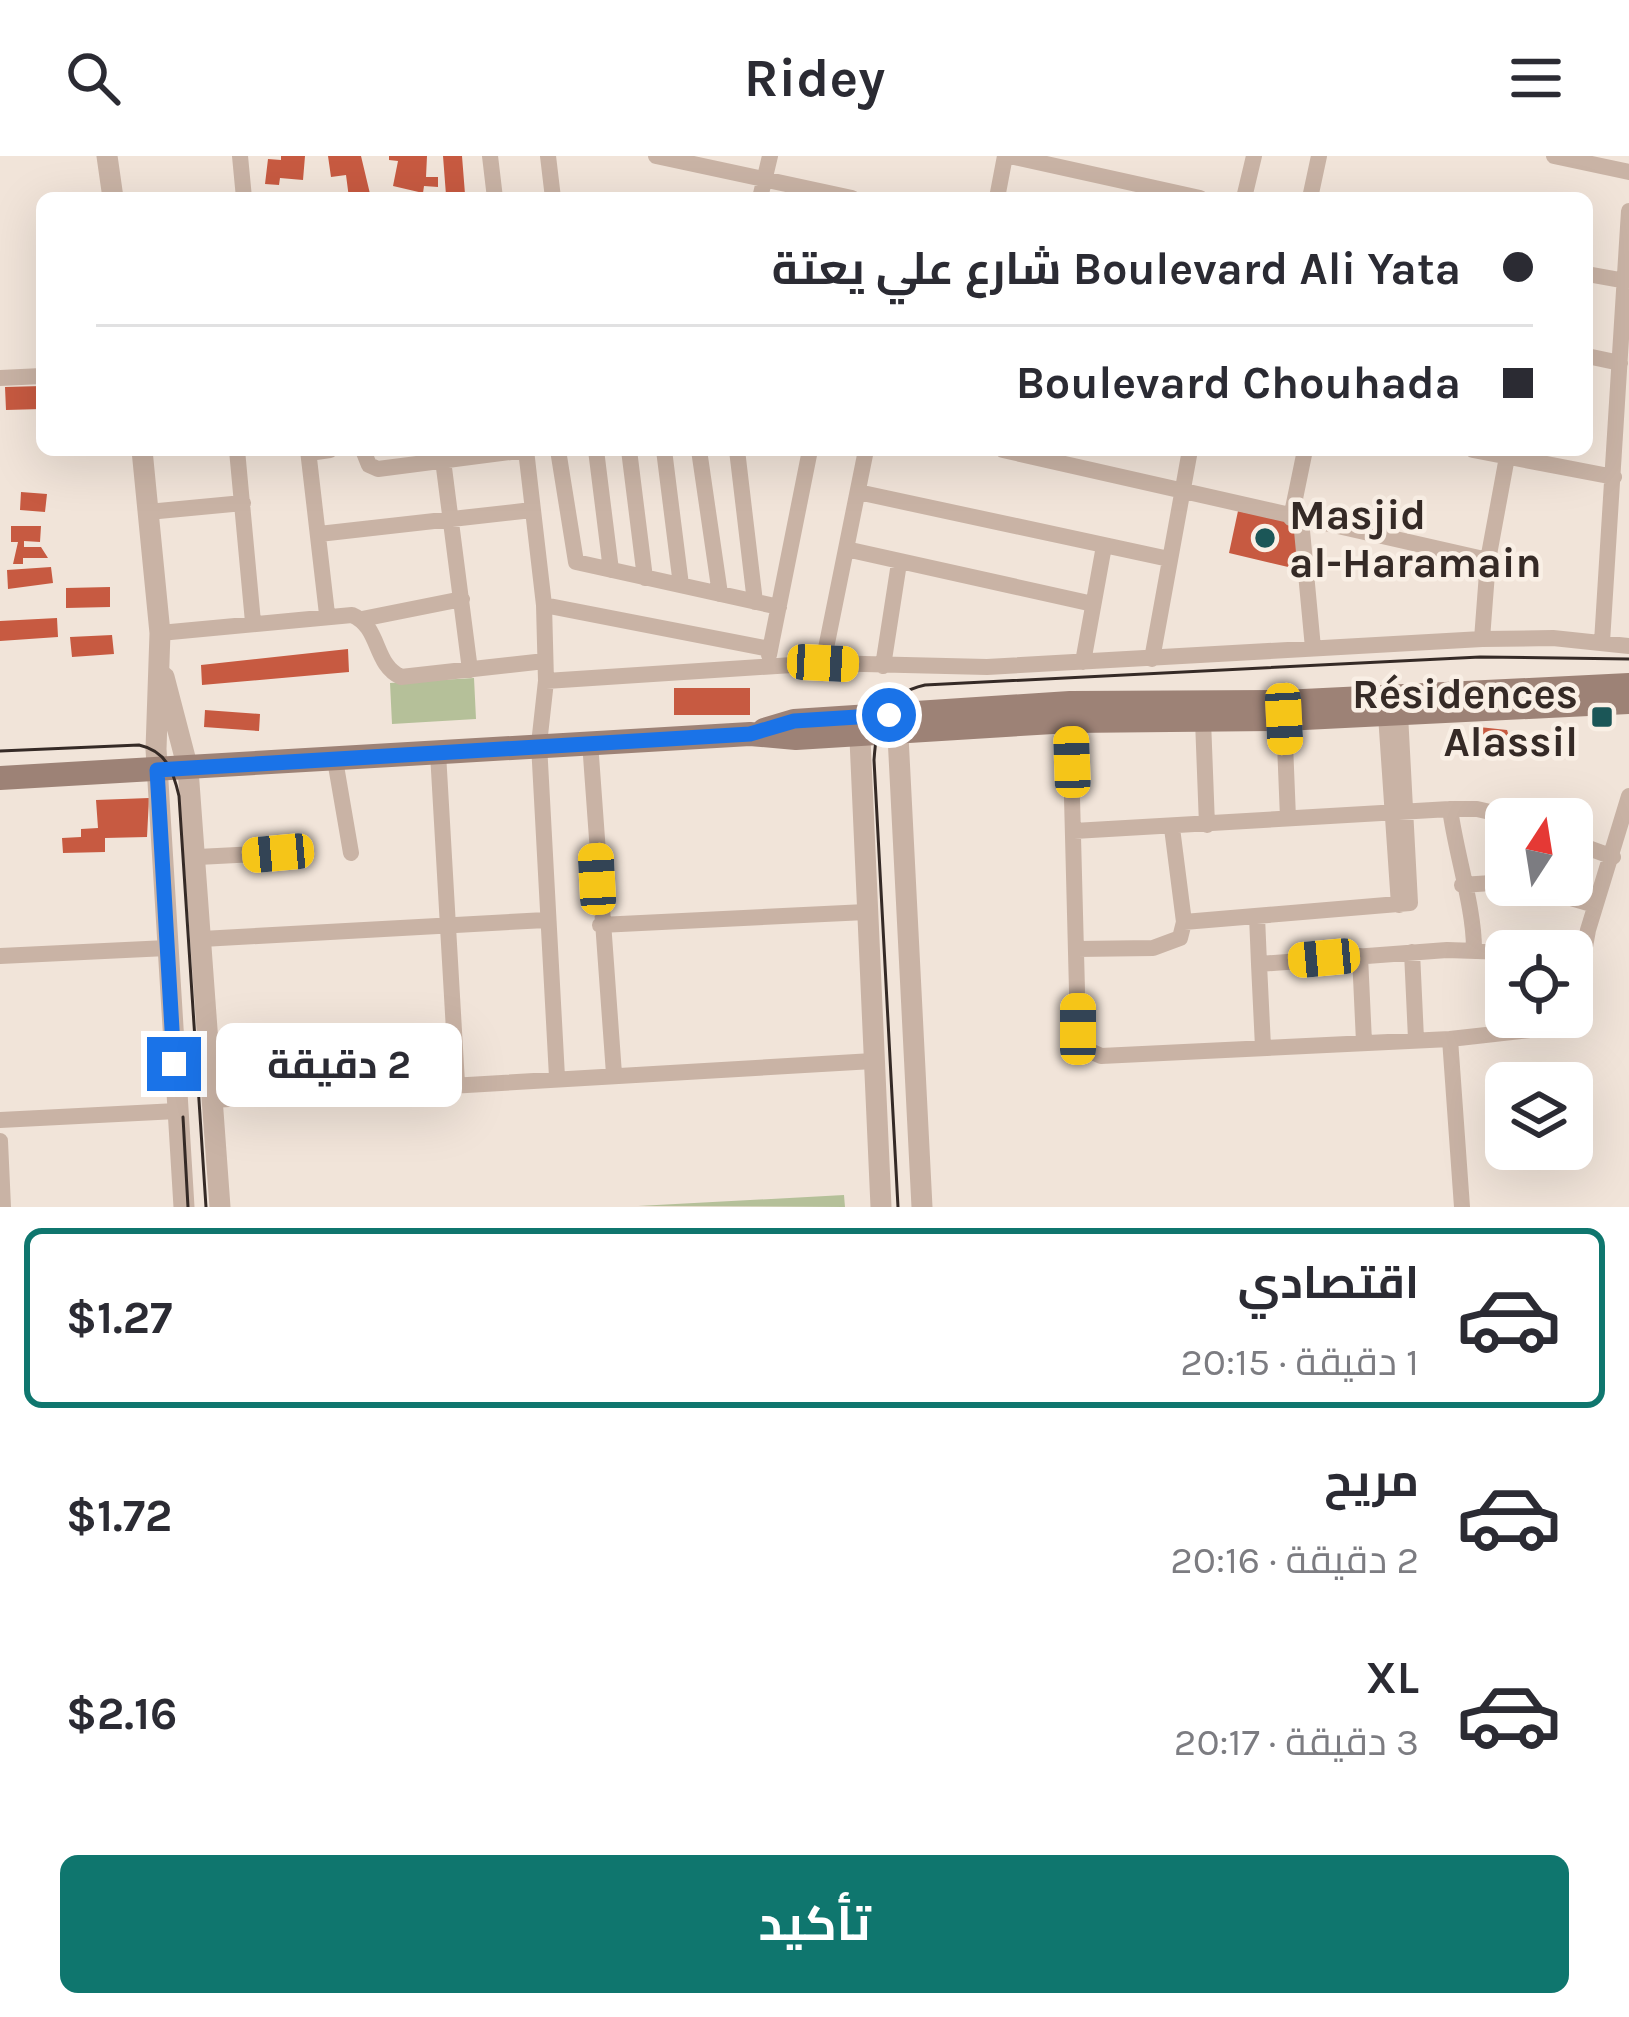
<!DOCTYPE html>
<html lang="ar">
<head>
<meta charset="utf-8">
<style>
	:root { --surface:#fff; --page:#f7f7f7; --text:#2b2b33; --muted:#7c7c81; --line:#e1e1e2; --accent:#0f766e }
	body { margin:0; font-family:Karla,Cairo,sans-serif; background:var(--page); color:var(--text); direction:rtl; height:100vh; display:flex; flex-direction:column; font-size:45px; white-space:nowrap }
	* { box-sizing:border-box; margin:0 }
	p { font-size:39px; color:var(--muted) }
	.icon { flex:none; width:66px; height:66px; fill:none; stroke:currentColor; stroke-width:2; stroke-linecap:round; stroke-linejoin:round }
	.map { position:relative; height:1051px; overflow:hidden; direction:ltr }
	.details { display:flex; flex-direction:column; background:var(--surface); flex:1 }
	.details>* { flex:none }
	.hud { position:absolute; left:36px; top:36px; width:1557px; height:264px; border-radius:18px; box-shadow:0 12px 48px #0002; direction:rtl; display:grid; align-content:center; height:264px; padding:0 60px; background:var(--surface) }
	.needle { width:78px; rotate:12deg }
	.fabs { position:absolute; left:1485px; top:642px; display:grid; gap:24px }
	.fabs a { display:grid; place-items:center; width:108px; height:108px; border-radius:18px; background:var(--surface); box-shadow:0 12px 48px #0002; font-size:60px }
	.end { position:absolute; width:54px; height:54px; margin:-27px; border:15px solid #1a73e8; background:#fff; box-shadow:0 0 0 6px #fff }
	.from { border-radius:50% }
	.bubble { position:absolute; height:84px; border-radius:18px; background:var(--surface); box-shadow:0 12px 48px #0002; font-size:39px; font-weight:700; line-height:84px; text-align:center; direction:rtl }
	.car { position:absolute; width:36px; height:72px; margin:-36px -18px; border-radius:15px; box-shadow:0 0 9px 3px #0007; background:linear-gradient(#f5c518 24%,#345 0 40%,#f5c518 0 76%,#345 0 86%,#f5c518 0) }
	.hud b { display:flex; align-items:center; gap:42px; height:114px; font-size:45px }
	.hud b+b { border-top:3px solid var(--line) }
	.hud i { width:30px; height:30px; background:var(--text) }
	ul { padding:21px 0 0; list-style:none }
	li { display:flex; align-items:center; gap:36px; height:180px; margin:0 24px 18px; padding:0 36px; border:6px solid transparent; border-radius:18px }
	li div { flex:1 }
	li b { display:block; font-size:45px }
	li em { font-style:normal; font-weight:700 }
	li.on { border-color:var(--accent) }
	li>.icon { width:108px; height:108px; stroke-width:1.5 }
	.cta { display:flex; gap:24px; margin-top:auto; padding:24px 60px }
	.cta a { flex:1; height:138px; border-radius:18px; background:var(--accent); color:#fff; font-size:48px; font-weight:700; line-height:138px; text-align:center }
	header { display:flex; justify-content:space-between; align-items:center; height:156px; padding:0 60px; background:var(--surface); font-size:54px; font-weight:700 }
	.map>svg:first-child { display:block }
</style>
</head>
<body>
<header><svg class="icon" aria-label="menu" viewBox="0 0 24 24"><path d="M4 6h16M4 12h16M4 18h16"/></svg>Ridey<svg class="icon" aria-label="search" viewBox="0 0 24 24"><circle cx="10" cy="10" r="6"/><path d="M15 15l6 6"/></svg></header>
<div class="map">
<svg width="1629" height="1051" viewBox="0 0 1629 1051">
	<rect width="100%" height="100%" fill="#f1e4d9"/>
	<path fill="#b5c099" d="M474 522 476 563 392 568 390 527Z
		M844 1039 845 1051 638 1050Z"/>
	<path fill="#c75a41" d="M281 0H305L303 24 280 22 279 29 265 28 268 3 281 4Z
		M328 0H361L371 42H349L346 19 331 21Z
		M389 0H427L426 21H438V31L424 30 423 37 393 30 398 5 389 4Z
		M443 0H462L465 38 446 39Z
		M42 230V253L6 254 5 231Z
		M21 336 47 338 45 356 20 354Z
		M1238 355 1296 367 1301 414 1229 397Z
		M11 370H41L40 386 24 385V391H41L48 402H23V408H13L18 386H11Z
		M51 411 53 427 8 433 7 414Z
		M110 431V451L66 452V432Z
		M57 462 58 481 0 485V465Z
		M112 479 114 498 72 501 70 481Z
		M348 493 349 516 202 529 201 509Z
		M674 532H750V559H674Z
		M205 554 260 558 259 575 204 571Z
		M1479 571 1507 574 1512 590 1480 592Z
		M149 642 147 681 105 682V696L63 697 62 682 81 681V673L98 672 96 644Z"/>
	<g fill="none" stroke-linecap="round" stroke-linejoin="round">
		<path stroke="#c9b3a5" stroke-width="16" d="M240 0 244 42
			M490 0 495 42
			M548 0 553 42
			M656 0 852 42
			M1010 0 1200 42
			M1554 0 1629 16
			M760 42 770 0
			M997 42 1005 0
			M1244 42 1254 0
			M1310 42 1319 0
			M1587 118 1626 125
			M1587 200 1620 207
			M0 222 42 220
			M237 294 253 466
			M308 294 327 458
			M363 294 369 309 378 313 526 294
			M526 294 544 449 546 525 539 588 557 921
			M558 294 576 406 779 451
			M596 294 611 414
			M629 294 645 422
			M664 294 681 429
			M699 294 720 438
			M737 294 755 446
			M1003 294 1488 404
			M1473 294 1614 321
			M309 297 330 294
			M443 304 470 514
			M858 336 1169 403
			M148 356 243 347
			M1291 362 1305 294
			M1301 364 1313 492
			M319 378 532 354
			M846 393 1093 448
			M544 449 770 493
			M362 463 462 443
			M160 477 352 459C381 471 373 508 401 521L545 505
			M1482 483 1488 404 1507 301
			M1602 486 1629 55
			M769 499 810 294
			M1152 503 1190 294
			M1083 506 1104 390
			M823 507 866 294
			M883 510 899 407
			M546 525 823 507 987 511 1482 483 1553 482 1629 490
			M1386 559 1399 749
			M1284 563 1288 662
			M1203 564 1207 669
			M1070 565 1078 873 1088 894 1101 900 1450 883
			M590 586 614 918
			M438 597 457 927
			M335 604 351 697
			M1450 653C1456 698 1474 751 1474 793
			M1074 675 1450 653H1477L1521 663
			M1572 686 1613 701
			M198 701 278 697
			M1462 729 1506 726
			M1526 729 1595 749
			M1257 760 1259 808
			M1184 766 1410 747 1400 558
			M600 769 866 756
			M202 783 546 764
			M1077 793 1153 792 1180 782 1184 766 1172 672
			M1412 796 1416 883
			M0 800 167 792
			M1360 800 1364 886
			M1263 891 1259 808 1447 794 1506 796
			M212 944 873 905
			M0 964 177 955
			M0 985 3 1051
			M1462 1051 1450 883 1557 871 1572 863 1588 774 1629 640"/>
		<path stroke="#c9b3a5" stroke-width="21" d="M107 0 113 42
			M142 294 160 477 156 593 184 1051
			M164 521 188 613 220 1051
			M897 560 922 1051
			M859 561 881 1051"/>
		<path stroke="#9d8276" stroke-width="24" d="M764 574 794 565 1070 547 1283 546 1629 529
			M0 622 750 578 796 582 1070 565 1284 563 1629 546"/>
		<path stroke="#352a26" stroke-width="3" d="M0 595 139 589C166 595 173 614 179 640L206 1051
			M183 961 188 1051
			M898 1051 874 604C877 564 882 539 925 529L1480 501 1629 503"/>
	</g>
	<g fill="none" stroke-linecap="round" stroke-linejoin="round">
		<path stroke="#1a73e8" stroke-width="15" d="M174 908 157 614 750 578 794 565 889 559"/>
	</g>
	<g fill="#1b5657" stroke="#f9efe5" stroke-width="4.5">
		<circle cx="1265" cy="382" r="12"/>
		<rect x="1590" y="549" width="24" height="24" rx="6"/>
	</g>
	<g text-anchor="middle" stroke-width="9" stroke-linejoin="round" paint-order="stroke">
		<g font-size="42" font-weight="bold" fill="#352a26" stroke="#f9efe5" text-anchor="start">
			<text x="1289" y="373">Masjid<tspan x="1289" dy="48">al-Haramain</tspan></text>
			<text x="1578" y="552" text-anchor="end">Résidences<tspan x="1578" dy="48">Alassil</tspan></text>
		</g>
	</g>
</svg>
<div class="fabs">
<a><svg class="needle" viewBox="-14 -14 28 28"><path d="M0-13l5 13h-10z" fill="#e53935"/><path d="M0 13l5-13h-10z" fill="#7c7c81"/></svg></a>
<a><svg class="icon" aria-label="locate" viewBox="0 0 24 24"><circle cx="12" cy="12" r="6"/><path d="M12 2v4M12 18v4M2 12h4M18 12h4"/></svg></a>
<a><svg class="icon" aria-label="layers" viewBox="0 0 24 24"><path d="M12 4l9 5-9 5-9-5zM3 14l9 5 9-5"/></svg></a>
</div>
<i class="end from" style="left:889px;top:559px"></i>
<i class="end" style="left:174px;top:908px"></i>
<div class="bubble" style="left:216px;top:867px;width:246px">2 دقيقة</div>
<i class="car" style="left:823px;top:507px;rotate:93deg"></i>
<i class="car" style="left:1284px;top:563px;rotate:177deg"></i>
<i class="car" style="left:1072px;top:606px;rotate:358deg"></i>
<i class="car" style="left:278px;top:697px;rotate:265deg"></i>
<i class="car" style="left:597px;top:723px;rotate:357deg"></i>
<i class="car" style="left:1324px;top:802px;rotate:265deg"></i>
<i class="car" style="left:1078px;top:873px;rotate:0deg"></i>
<div class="hud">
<b><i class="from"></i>Boulevard Ali Yata شارع علي يعتة</b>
<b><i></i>Boulevard Chouhada</b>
</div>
</div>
<section class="details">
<ul>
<li class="on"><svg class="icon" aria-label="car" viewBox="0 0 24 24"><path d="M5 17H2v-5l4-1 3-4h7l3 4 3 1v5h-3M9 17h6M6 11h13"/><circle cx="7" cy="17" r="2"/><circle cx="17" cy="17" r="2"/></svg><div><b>اقتصادي</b><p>1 دقيقة · 20:15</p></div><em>$1.27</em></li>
<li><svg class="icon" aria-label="car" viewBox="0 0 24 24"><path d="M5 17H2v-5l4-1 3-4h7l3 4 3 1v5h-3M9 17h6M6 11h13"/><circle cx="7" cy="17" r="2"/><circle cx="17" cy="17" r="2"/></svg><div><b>مريح</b><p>2 دقيقة · 20:16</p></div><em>$1.72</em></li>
<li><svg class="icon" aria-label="car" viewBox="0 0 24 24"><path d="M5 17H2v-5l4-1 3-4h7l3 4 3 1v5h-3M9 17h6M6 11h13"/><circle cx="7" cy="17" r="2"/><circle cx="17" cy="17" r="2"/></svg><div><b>XL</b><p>3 دقيقة · 20:17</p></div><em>$2.16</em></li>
</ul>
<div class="cta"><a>تأكيد</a></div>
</section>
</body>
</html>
